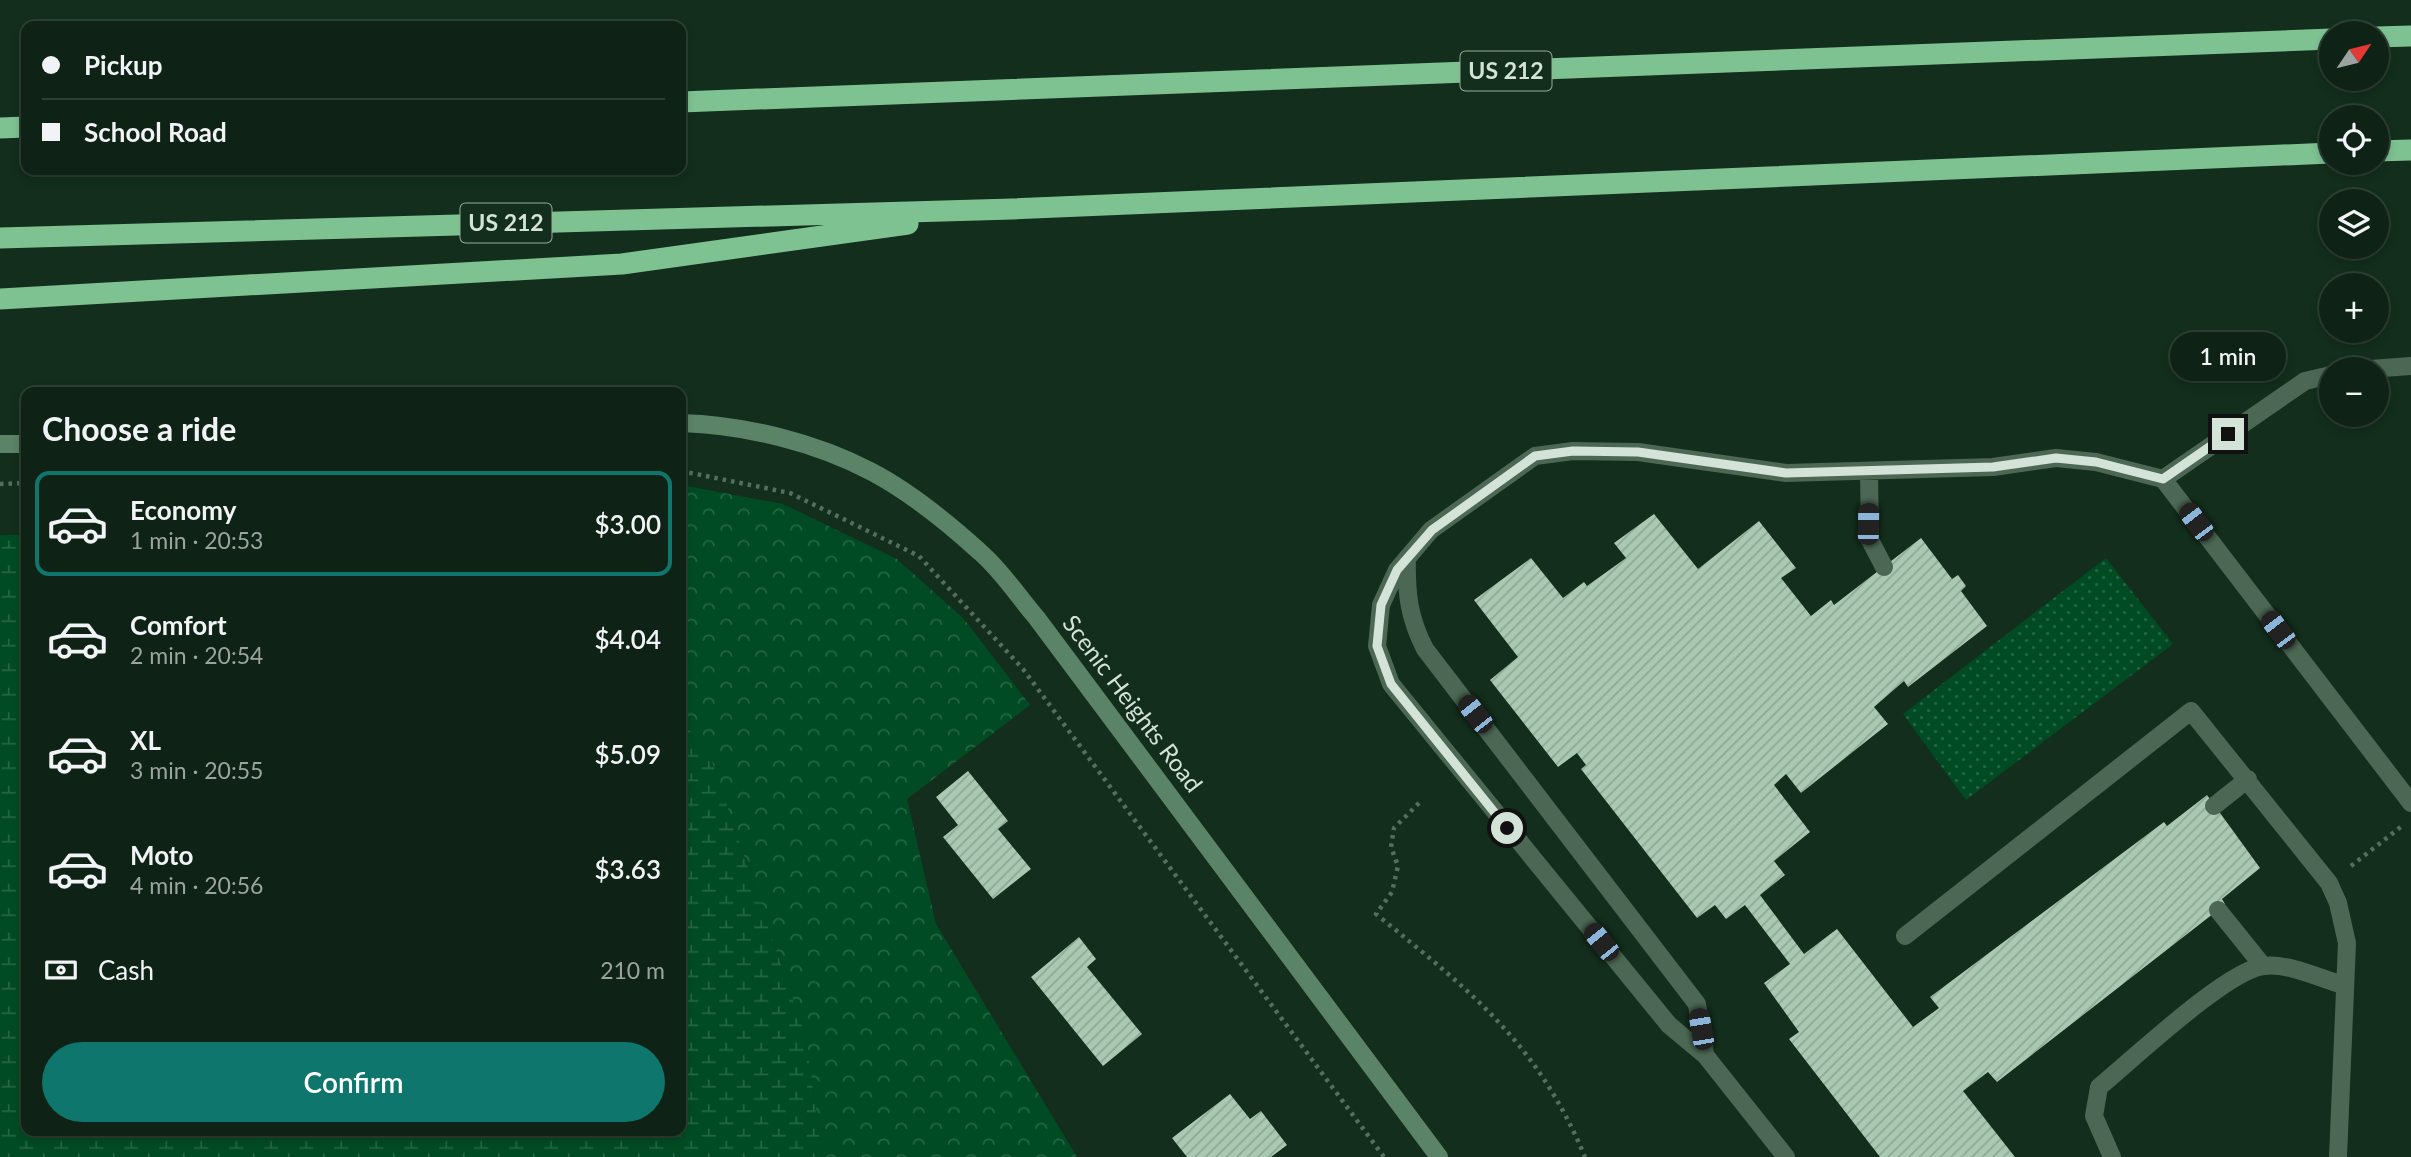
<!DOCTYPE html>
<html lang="en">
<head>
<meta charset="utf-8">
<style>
	:root { --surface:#0e2215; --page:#1c2f22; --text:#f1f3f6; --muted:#9ba4a0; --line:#2e3f34; --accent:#0f766e }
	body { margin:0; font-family:Lato,sans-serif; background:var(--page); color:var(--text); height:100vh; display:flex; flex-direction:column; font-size:26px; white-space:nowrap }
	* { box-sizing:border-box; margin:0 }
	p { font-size:23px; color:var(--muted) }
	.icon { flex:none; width:38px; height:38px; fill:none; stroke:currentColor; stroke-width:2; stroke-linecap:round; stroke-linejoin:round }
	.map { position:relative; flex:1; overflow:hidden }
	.side { position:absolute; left:21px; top:387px; width:665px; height:749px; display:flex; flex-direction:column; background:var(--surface); border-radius:14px; box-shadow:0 4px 10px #0003,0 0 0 2px var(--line) }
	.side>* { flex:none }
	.banner { position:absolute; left:21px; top:21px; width:665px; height:154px; border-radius:14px; box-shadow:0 4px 10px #0003,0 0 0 2px var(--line); display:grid; align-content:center; height:154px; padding:0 21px; background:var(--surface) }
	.needle { width:46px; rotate:55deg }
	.buttons { position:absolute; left:2319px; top:21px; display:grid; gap:14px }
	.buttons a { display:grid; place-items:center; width:70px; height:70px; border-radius:50%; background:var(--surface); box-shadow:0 4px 10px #0003,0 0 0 2px var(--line); font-size:35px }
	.end { position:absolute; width:32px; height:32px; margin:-16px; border:9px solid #d3e3d7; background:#111; box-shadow:0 0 0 4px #111 }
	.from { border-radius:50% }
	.bubble { position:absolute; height:49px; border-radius:24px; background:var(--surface); box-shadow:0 4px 10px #0003,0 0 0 2px var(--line); font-size:23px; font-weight:600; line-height:49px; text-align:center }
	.car { position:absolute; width:21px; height:42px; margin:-21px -10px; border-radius:9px; box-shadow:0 0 5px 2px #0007; background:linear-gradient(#222 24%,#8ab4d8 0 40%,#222 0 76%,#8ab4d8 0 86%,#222 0) }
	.banner b { display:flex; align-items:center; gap:24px; height:66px; font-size:26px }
	.banner b+b { border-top:2px solid var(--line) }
	.banner i { width:18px; height:18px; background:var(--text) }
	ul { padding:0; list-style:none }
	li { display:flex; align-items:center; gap:21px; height:105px; margin:0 14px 10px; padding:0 7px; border:4px solid transparent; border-radius:14px }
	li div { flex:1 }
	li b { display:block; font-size:26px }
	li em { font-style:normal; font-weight:600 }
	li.on { border-color:var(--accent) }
	li>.icon { width:63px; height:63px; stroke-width:1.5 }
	h2 { padding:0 21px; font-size:32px; line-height:84px }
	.pay { display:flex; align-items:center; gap:18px; height:77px; padding:0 21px; font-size:26px }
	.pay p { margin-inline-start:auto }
	.primary-button { display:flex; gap:14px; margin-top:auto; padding:14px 21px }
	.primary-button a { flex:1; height:80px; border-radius:42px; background:var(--accent); color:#fff; font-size:28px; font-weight:600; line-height:80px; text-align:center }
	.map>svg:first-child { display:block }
</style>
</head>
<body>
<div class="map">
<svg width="2411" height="1157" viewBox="0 0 2411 1157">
	<defs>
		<pattern id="grass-dots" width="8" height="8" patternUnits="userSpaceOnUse" patternTransform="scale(1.75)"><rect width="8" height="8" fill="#004b24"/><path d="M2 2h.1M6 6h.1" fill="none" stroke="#246543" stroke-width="1.8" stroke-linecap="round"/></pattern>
		<pattern id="forest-crowns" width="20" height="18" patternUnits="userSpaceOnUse" patternTransform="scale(1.75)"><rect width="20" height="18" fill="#004b24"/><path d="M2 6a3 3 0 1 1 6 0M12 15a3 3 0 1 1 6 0" fill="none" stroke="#246543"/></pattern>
		<pattern id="wetland-marsh" width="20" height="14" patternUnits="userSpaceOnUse" patternTransform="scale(1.75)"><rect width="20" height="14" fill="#004b24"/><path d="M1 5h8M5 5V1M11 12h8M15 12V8" fill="none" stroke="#246543"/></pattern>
		<pattern id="building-hatch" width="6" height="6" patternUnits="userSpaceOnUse" patternTransform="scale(1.75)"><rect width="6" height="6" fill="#aac9b2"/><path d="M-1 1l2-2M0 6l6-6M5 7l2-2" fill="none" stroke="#8fa896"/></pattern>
	</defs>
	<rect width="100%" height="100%" fill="#132e1c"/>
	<path fill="url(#grass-dots)" d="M2106 558 2173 644 1966 800 1903 714Z"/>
	<path fill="url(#forest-crowns)" d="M681 485 783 504 897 559 964 619 1030 705 907 799 936 924 1077 1157H822L806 1038 711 759 681 719Z"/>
	<path fill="url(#wetland-marsh)" d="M0 535H26V1130H681V719L711 759 806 1038 822 1157H0Z"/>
	<path fill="url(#building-hatch)" d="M1654 514 1698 569 1759 521 1796 568 1781 578 1811 616 1831 600 1834 605 1921 538 1952 579 1958 575 1966 586 1961 591 1987 626 1908 687 1904 681 1874 707 1888 724 1801 793 1786 774 1774 785 1810 832 1774 861 1785 875 1760 895 1804 954 1837 929 1913 1027 1939 1008 1930 997 2164 822 2167 826 2207 795 2260 868 2222 899 2225 904 2218 910 1997 1082 1988 1072 1963 1091 2015 1157H1880L1789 1039 1799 1032 1764 983 1790 964 1745 905 1726 919 1715 905 1697 918 1581 769 1586 765 1577 753 1558 767 1490 680 1518 657 1474 600 1531 558 1563 598 1584 582 1587 586 1626 558 1614 543Z
		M968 771 1008 821 998 829 1031 869 993 899 943 837 958 825 936 797Z
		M1079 937 1096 959 1087 967 1142 1034 1103 1066 1031 977Z
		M1230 1094 1250 1119 1261 1111 1287 1145 1271 1157H1187L1172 1138Z"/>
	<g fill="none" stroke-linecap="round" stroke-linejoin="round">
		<path stroke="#566e5e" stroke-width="4.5" stroke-dasharray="3.5 5" stroke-linecap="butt" d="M681 471 790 493 919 556 1023 669 1384 1157
			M0 484 26 483
			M1419 803 1394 828 1391 847 1398 866 1392 892 1376 914C1470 991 1537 1042 1585 1157
			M2351 866 2402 826"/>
		<path stroke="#4c6854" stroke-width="18" d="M1869 471 1870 540 1884 567
			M1407 558C1406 593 1409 618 1425 649L1697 1004 1705 1055
			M2214 806 2248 779
			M2218 910 2263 966
			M1905 936 2191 711 2329 883 2338 903 2347 943 2338 1157
			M1786 1157 1705 1055 1669 1025 1391 684 1377 646 1381 605 1397 570 1431 530 1535 456 1573 451 1638 452 1786 473 1993 467 2056 458 2096 462 2163 479
			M2112 1157 2094 1116 2099 1087C2131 1061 2228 969 2264 966 2289 963 2319 978 2343 985"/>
		<path stroke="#4c6854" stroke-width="18" d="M2370 369 2411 366
			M2331 375 2305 381 2163 479 2411 803"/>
		<path stroke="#5b8367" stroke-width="18" d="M681 423C745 425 815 442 872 472 910 492 948 523 980 552 1001 570 1018 596 1036 617L1439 1157
			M0 444H26"/>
		<path stroke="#7ec292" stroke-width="21" d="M2376 37 2411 36
			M681 102 2331 39
			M0 128 26 127
			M2376 151 2411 150
			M0 238 1012 209 2331 153
			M0 299 622 264 908 224"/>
	</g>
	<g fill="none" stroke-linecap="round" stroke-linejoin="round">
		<path stroke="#d3e3d7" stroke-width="9" d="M1507 828 1391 684 1377 646 1381 605 1397 570 1432 530 1535 456 1573 451 1638 452 1786 473 1993 467 2056 458 2096 462 2163 479 2228 434"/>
	</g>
	<g text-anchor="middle" stroke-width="7" stroke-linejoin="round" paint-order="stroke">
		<g fill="#132e1c" stroke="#99ad9f" stroke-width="2">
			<rect x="1460.5" y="51.5" width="91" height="39" rx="5"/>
			<rect x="460.5" y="203.5" width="91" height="39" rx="5"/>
		</g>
		<g font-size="23" font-weight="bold" fill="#d3e3d7">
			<text x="1506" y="79">US 212</text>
			<text x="506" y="231">US 212</text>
		</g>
		<g font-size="24" fill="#d3e3d7" stroke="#132e1c">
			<text transform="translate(1132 704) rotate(53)" y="8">Scenic Heights Road</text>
		</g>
	</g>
</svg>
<div class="buttons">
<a><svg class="needle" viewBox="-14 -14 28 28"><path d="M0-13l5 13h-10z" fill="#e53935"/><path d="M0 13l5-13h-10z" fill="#9ba4a0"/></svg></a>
<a><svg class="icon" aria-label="locate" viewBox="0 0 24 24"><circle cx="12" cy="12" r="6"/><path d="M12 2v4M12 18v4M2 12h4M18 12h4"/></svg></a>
<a><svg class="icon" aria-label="layers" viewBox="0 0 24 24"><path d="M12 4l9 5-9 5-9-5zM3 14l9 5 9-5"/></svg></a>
<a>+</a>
<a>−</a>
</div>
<i class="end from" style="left:1507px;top:828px"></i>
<i class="end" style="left:2228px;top:434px"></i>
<div class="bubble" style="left:2170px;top:332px;width:116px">1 min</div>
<i class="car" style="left:2196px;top:522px;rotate:323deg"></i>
<i class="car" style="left:1868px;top:524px;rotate:1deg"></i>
<i class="car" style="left:2278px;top:630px;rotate:323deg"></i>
<i class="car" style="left:1475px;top:714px;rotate:322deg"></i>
<i class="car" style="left:1601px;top:942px;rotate:321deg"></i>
<i class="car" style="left:1701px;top:1029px;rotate:350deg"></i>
<div class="banner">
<b><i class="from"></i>Pickup</b>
<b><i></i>School Road</b>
</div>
<section class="side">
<h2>Choose a ride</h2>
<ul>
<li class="on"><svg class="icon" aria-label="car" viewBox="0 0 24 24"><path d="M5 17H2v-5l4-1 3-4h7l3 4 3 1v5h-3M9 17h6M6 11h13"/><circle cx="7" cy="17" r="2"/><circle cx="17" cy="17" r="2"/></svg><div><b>Economy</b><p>1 min · 20:53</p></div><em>$3.00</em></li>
<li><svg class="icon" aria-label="car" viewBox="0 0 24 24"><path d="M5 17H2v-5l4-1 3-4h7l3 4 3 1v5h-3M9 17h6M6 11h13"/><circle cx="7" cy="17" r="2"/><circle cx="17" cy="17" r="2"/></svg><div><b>Comfort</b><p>2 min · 20:54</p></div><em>$4.04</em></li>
<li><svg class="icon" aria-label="car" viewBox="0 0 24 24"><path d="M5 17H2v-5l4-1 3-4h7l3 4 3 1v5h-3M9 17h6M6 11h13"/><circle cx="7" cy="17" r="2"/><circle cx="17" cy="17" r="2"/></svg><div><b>XL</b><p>3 min · 20:55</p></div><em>$5.09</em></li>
<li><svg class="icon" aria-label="car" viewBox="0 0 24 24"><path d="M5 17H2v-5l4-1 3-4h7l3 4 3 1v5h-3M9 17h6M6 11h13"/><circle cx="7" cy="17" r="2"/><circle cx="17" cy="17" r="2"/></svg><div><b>Moto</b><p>4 min · 20:56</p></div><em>$3.63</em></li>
</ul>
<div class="pay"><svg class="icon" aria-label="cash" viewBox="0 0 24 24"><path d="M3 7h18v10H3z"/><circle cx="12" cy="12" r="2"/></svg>Cash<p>210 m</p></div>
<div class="primary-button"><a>Confirm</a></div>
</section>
</div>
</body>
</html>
